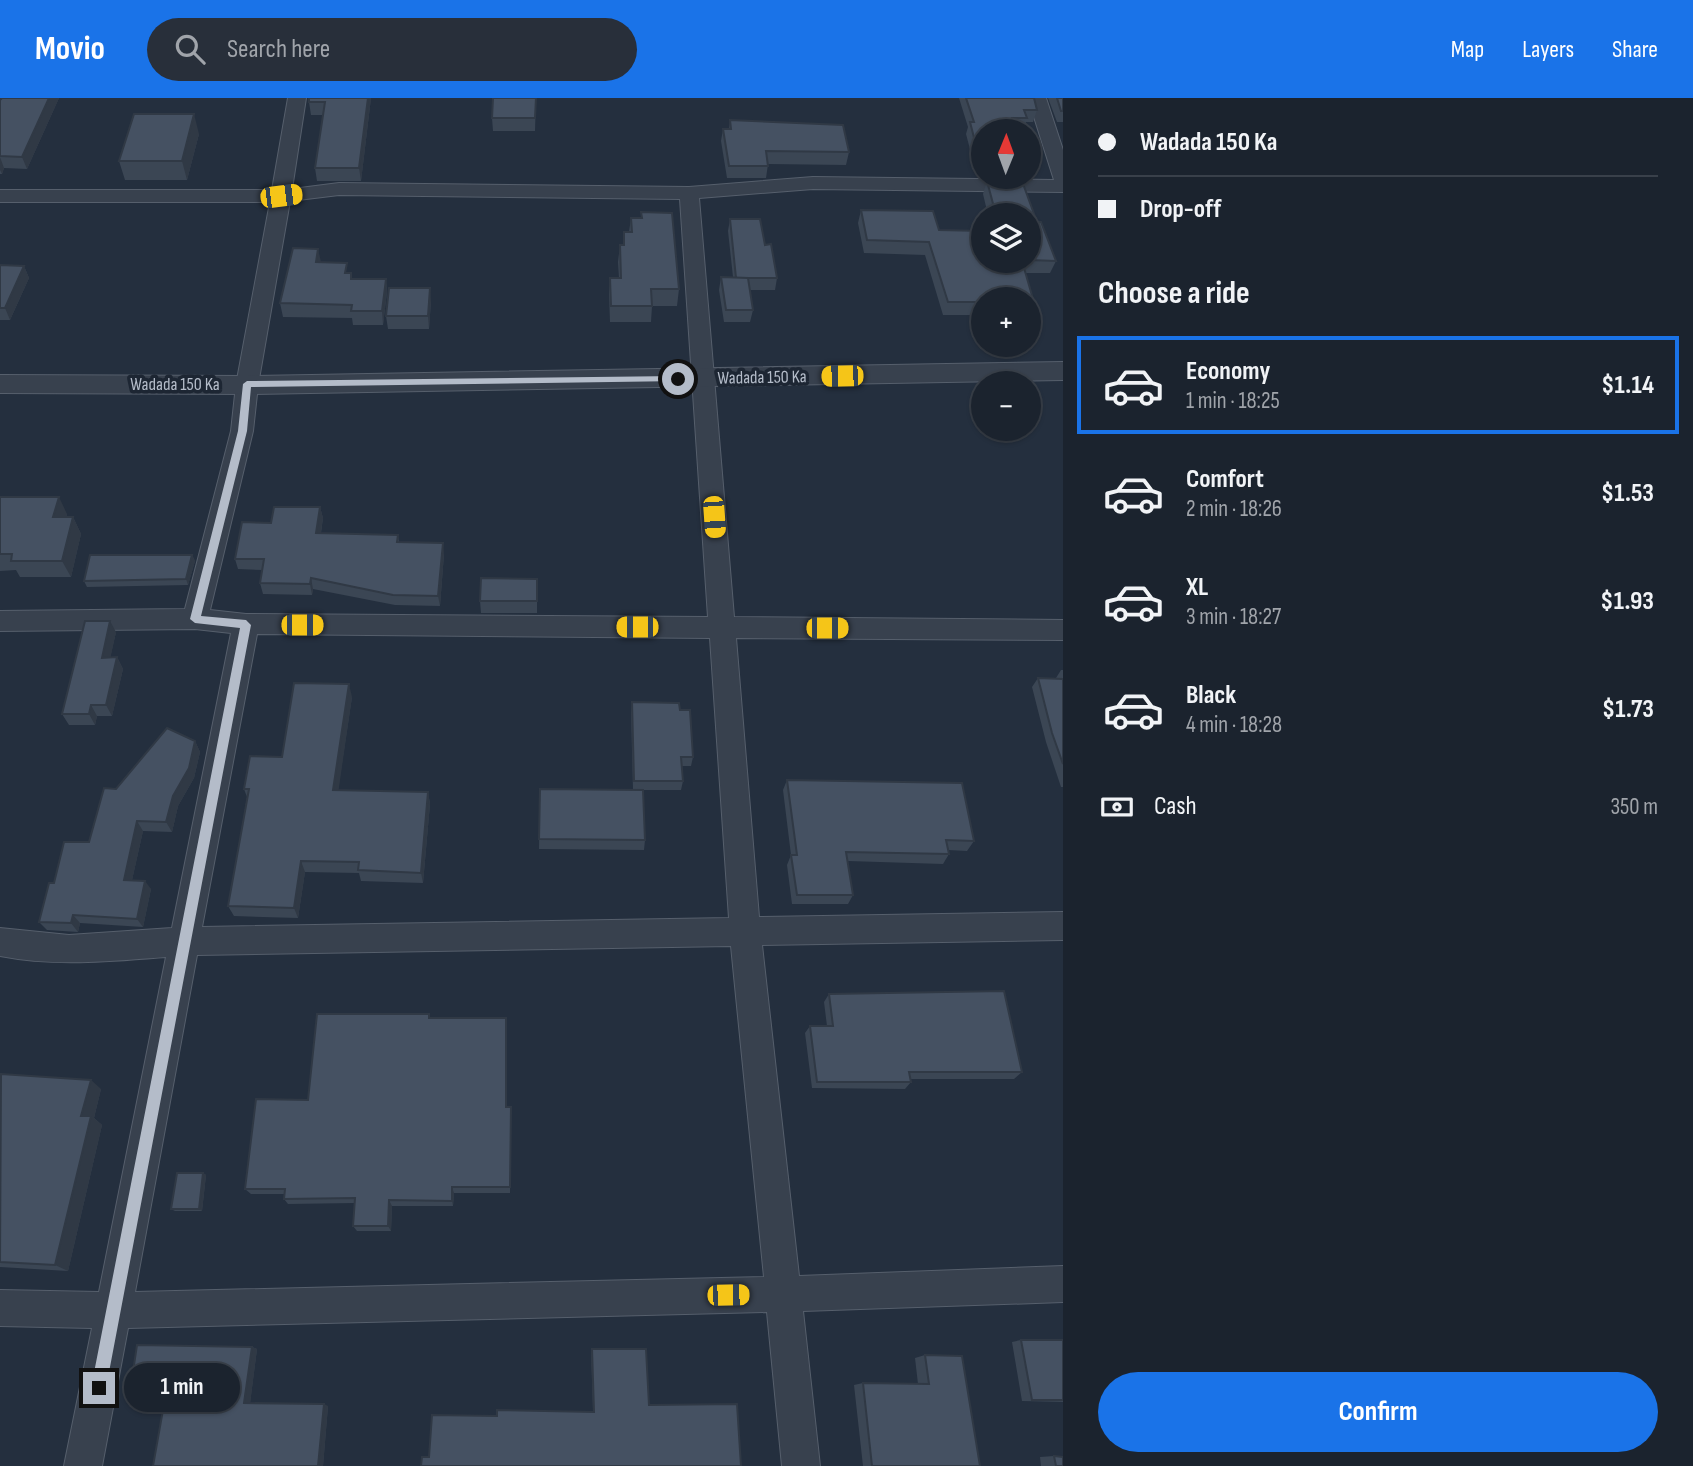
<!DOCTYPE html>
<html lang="en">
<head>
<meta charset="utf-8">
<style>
	:root { --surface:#1b232e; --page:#282f3a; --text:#f1f3f6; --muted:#a0a4aa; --line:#39404a; --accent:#1a73e8 }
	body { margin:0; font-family:"Sofia Sans Condensed",sans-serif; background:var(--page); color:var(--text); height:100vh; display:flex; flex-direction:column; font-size:26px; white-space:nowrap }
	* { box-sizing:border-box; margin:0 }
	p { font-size:23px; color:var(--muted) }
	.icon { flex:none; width:38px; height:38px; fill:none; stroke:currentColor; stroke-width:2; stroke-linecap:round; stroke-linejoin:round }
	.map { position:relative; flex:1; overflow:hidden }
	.side { display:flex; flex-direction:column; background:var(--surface); width:630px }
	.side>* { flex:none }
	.guide { display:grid; align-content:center; height:154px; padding:0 35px; background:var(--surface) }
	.needle { width:46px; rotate:1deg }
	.fabs { position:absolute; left:971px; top:21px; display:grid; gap:14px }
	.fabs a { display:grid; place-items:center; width:70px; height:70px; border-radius:50%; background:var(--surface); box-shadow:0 2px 5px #0004,0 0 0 2px var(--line); font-size:35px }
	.end { position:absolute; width:32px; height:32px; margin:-16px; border:9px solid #b4bcc9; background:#111; box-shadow:0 0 0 4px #111 }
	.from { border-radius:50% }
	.bubble { position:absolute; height:49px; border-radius:24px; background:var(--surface); box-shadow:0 2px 5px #0004,0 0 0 2px var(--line); font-size:23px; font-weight:700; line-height:49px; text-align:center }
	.car { position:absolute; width:21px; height:42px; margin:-21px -10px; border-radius:9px; box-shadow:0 0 5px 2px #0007; background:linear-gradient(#f5c518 24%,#345 0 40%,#f5c518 0 76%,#345 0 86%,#f5c518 0) }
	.guide b { display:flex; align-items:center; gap:24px; height:66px; font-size:26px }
	.guide b+b { border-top:2px solid var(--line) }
	.guide i { width:18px; height:18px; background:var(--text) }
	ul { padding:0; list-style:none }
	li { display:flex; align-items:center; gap:21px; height:98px; margin:0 14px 10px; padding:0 21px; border:4px solid transparent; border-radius:0px }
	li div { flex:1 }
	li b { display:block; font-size:26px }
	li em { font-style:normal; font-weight:700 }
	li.selected { border-color:var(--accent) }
	li>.icon { width:63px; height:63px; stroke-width:1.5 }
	h2 { padding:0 35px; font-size:32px; line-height:84px }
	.pay { display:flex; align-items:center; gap:18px; height:77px; padding:0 35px; font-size:26px }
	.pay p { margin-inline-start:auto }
	.cta { display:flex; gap:14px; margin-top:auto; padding:14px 35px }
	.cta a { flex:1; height:80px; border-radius:42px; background:var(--accent); color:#fff; font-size:28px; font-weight:700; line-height:80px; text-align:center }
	header { display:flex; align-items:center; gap:42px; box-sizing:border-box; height:98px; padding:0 35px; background:var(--accent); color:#fff }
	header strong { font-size:33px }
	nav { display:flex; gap:38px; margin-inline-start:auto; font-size:24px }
	.search { width:490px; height:63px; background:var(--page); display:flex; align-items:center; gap:18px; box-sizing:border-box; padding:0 24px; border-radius:38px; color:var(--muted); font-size:26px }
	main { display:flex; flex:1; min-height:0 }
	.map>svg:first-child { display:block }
</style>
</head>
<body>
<header>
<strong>Movio</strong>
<div class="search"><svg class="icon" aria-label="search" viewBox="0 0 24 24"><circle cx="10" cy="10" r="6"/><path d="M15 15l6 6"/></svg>Search here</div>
<nav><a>Map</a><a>Layers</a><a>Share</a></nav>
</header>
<main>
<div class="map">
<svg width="1063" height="1368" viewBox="0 0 1063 1368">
	<rect width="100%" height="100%" fill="#242f3e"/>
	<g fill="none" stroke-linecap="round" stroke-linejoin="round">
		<defs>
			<path id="minor" d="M288 0H306L292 91 339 85 689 89 813 79 1054 82 1028 0H1046L1063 52V94L813 91 699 100 734 519 1063 522V542L736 540 759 819 1063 814V842L762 847 799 1178 1063 1168V1204L803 1213 820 1368H782L767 1214 128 1230 102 1368H64L92 1230 0 1228V1192L99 1194 166 859C110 863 56 869 0 858V830L69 837 172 830 231 535 195 531 0 533V513L185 511 231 333 236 287 270 104H0V92H272ZM339 97 680 101 708 519 246 516 210 512 253 333 258 287 290 103ZM257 536 710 540 729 820 202 829ZM731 848 764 1179 135 1194 197 857Z"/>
			<path id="tertiary" d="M1063 264V282L247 296 0 295V277L247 278Z"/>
		</defs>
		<use href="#minor" stroke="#565f6c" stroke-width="2"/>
		<use href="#tertiary" stroke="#565f6c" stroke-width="2"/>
		<use href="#minor" fill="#38414e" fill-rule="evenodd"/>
		<use href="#tertiary" fill="#38414e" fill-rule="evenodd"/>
	</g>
	<path fill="#3b4654" d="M2 0H59L27 71 4 70 2 76H0V2Z
		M371 0 361 83H317L315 70 323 17H311L309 4Z
		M536 0 535 33H493L492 20Z
		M959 0H1034L1037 12 1033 24H1026L1023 32 984 33V79L977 78 966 36 968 29Z
		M1048 0H1063V24H1057Z
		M730 22 849 54 846 67 768 66 766 80H727L721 43 723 31H729Z
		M199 36 187 82H125L119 63Z
		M987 83H1022L1037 124H1041L1056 163 1050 175H1025L1033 201 1029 211V201H984V217H943L925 157 864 155 858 125 861 112 933 113 939 132 984 133V163H1029V117H988L983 96Z
		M641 114 679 191 677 208H652L651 224H610L609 196 610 180H619L618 164 620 147H623L624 134H629L631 120H641Z
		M730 121 765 147 777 180 775 192H750L753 212 750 224H724L719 192 721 179H733L728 133Z
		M321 164 348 175H351L352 181H386L387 194 383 227H353L352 220 283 219 280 205Z
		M0 167 24 168 29 180 10 222H0Z
		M431 203 429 231H388L386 218Z
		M0 399 67 416 66 419H73L81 436 71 479H20L16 472 0 473Z
		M320 409 323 420 321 435 398 437 399 444 444 456 440 508 395 507 313 491 312 497 263 496 260 485 262 472 238 471 235 461 271 425Z
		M192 457 195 463 188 487 87 489 84 483Z
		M537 481V515H481L480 503Z
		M116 534 110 560 117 559 123 571 112 618H97L95 627H69L62 616Z
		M1061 572H1063V689H1061L1046 644 1032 589 1038 580H1056Z
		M352 599 338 692 428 694 430 706 423 785 361 783 359 775 305 774 298 820 234 818 228 808 247 699 244 691Z
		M632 604 680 612 693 659 691 668H682L683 683 681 692H643L645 742 644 752 539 751 540 691 633 692 631 614Z
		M195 643 200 654 194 680 178 708 172 734 143 733 132 782 151 791 143 829 80 825 78 834 47 832 39 824 54 785 89 744Z
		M787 682 974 743 967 753 948 752 949 756 943 766 848 763 853 797 848 806H792L787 767 791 757 783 692Z
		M829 896 1022 974 1014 981H911V984L905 991 812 990 805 935 810 928H827L824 904Z
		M430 920 511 1016 510 1095H454L453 1108H392L391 1133H357L353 1128 355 1105 288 1106 284 1101V1096H251L245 1091 308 1002Z
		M0 979 101 991 94 1020 102 1027 68 1173 0 1169Z
		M203 1075 206 1077 202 1113H175L171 1111Z
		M1021 1242H1063V1304L1022 1303 1012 1244Z
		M252 1249 257 1251 250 1305 328 1308 323 1368H153L166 1296 145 1294 147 1282 132 1280Z
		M592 1251 649 1307 741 1368 429 1359 497 1318 593 1314 591 1253Z
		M925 1257 980 1368H863L854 1287 863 1285 918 1286 915 1260Z
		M1054 1358 1063 1368H1041L1040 1359Z"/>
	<path fill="#303945" d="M49 0H59L27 71 22 59Z
		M368 0H371L361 83 359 70Z
		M194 16 199 36 187 82 182 63Z
		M0 59 4 70 2 76 0 72Z
		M318 151 321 164H316Z
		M24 168 29 180 10 222 5 210Z
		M386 181 387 194 383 227 382 213Z
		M430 190 431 203 429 231 428 218Z
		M59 399 67 416 61 436 53 419Z
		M320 409 323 420 319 446 316 435Z
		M73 419 81 436 71 479 62 463Z
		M443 445 444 456 440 508 438 498Z
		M192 457 195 463 188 487 186 481Z
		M311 480 313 491 312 497 310 486Z
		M110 523 116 534 108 571 102 560Z
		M117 559 123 571 112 618 106 607Z
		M349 586 352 599 337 703 333 692Z
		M91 607 97 618 95 627 89 616Z
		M195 643 200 654 194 680 178 708 172 734 166 724 173 698Z
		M428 694 430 706 423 785 421 775Z
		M137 723 143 733 130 791 124 782Z
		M301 763 305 774 298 820 294 810Z
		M145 783 151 791 143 829 137 821Z
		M73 817 80 825 78 834 71 825Z
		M91 982 101 991 94 1020 102 1027 68 1173 55 1167 81 1018Z
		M203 1075 206 1077 202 1113 199 1111Z
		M452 1089 454 1095 453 1108 452 1103Z
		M389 1102 392 1108 391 1133 388 1128Z
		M252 1249 257 1251 250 1306 244 1305Z
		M324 1306 328 1308 323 1368H318Z"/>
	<path fill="#455162" stroke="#303945" stroke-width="2" d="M2 0H49L22 59 0 58V2Z
		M309 0H368L359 70H315L325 4H309Z
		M493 0H536L535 20H492Z
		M966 0H1034L1037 12H1024L1027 20H1012L1017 33H984V67H981L970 24H974Z
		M1057 0H1063V13H1061Z
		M134 16H194L182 63H119Z
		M730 22 843 27 849 54 766 53 768 68H729L723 31H731Z
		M987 83H1022L1037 124H1041L1056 163 1029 162V117H996Z
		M861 112 933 113 939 132 984 133V163H1022L1033 201H984V204H948L929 144 867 142Z
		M641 114 672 115 679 191H651L652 208H611L610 180H621L620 147H624V134H632L631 120H642Z
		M730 121H760L765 147 771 146 777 180H736Z
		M293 150 318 151 316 164 347 165 345 175H351V181H386L382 213H351L352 207 280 205Z
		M0 167 24 168 5 210H0Z
		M721 179 748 180 753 212H726Z
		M389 190H430L428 218H386Z
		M0 399H59L53 419H73L62 463H11L12 456H0Z
		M274 409H320L316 435 398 437 397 444 443 445 438 498 393 497 311 480 310 486 260 485 264 461H235L242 424 271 425Z
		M90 457H192L186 481 84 483Z
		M481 480 537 481V503H480Z
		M85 523H110L102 560 117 559 106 607H91L89 616H62Z
		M1038 580 1063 581V666L1052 635Z
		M294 585 349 586 333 692 428 694 421 775 358 772 359 764 301 763 294 810 228 808 249 691H244L250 658 282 659Z
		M632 604 679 605 680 612H690L693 659H681L683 683H634Z
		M167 630 195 643 189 670 173 698 166 724 137 723 124 782 145 783 137 821 73 817 71 825 39 824 49 785H54L64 744H89L104 690 116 691Z
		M787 682 962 685 974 743 946 742 949 756 846 754 853 797H797L791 757H797Z
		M540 691 643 692 645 742 539 741Z
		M1004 893 1022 974H909L911 984H817L810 928H833L829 896Z
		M317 916H429V920H506V1009H511L510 1089H452V1103L389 1102 388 1128H353L355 1100 284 1101 285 1091H245L256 1001 308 1002Z
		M1 976 91 982 81 1018H91L55 1167 0 1164Z
		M177 1075H203L199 1111H171Z
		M1021 1242H1063V1302H1032Z
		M137 1247 252 1249 244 1305 324 1306 318 1368H153L166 1295 145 1294 148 1281 132 1280Z
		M592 1251H646L649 1307 737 1306 741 1368H421L422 1359H429L432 1317 497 1318V1312L594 1314Z
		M925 1257 962 1258 980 1368H872L863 1285 929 1286Z
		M1054 1358 1063 1359V1368H1056Z"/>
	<path fill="#b4bcc9" d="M678 278H681V283L251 289 247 333 201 518 246 522 251 527 106 1290 104 1295 99 1297 93 1295 91 1290 240 530 195 525 190 521 238 333 243 286 247 283Z"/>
	<g text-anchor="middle" stroke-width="7" stroke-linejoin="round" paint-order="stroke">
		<g font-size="18" fill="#b4bcc9" stroke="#1d2633">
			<text transform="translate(762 279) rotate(-1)" y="6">Wadada 150 Ka</text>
			<text x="175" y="292">Wadada 150 Ka</text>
		</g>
	</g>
</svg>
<div class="fabs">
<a><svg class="needle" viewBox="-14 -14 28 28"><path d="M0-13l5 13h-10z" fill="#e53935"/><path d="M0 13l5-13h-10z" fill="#a0a4aa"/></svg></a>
<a><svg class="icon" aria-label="layers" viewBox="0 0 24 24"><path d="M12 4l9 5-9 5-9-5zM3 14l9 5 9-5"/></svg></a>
<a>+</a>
<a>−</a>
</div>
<i class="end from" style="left:678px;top:281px"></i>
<i class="end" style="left:99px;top:1290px"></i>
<div class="bubble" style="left:124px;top:1265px;width:116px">1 min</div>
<i class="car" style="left:281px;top:98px;rotate:83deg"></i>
<i class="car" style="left:842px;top:278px;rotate:269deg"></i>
<i class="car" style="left:714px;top:419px;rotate:176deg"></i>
<i class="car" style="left:302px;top:527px;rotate:90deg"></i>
<i class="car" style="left:637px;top:529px;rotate:270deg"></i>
<i class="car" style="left:827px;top:530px;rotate:90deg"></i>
<i class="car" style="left:728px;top:1197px;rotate:89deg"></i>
</div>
<section class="side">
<div class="guide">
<b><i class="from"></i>Wadada 150 Ka</b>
<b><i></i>Drop-off</b>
</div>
<h2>Choose a ride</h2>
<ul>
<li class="selected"><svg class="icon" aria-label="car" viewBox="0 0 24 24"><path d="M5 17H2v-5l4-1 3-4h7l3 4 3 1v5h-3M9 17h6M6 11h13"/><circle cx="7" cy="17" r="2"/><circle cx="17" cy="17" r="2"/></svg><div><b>Economy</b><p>1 min · 18:25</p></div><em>$1.14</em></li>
<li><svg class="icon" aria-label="car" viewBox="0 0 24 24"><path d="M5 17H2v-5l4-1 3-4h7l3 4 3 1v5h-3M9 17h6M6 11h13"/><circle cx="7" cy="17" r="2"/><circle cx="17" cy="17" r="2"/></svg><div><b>Comfort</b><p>2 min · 18:26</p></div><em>$1.53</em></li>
<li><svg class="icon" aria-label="car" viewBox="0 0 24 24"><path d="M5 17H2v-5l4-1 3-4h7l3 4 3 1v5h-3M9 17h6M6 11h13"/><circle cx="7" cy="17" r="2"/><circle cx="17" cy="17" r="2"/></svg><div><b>XL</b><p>3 min · 18:27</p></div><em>$1.93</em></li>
<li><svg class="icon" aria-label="car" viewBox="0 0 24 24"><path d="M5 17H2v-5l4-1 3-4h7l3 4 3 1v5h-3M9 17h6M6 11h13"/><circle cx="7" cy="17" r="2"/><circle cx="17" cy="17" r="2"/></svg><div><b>Black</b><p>4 min · 18:28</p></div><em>$1.73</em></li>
</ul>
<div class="pay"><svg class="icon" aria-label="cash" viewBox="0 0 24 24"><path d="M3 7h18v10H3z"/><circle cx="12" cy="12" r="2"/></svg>Cash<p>350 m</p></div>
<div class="cta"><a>Confirm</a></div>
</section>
</main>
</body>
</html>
